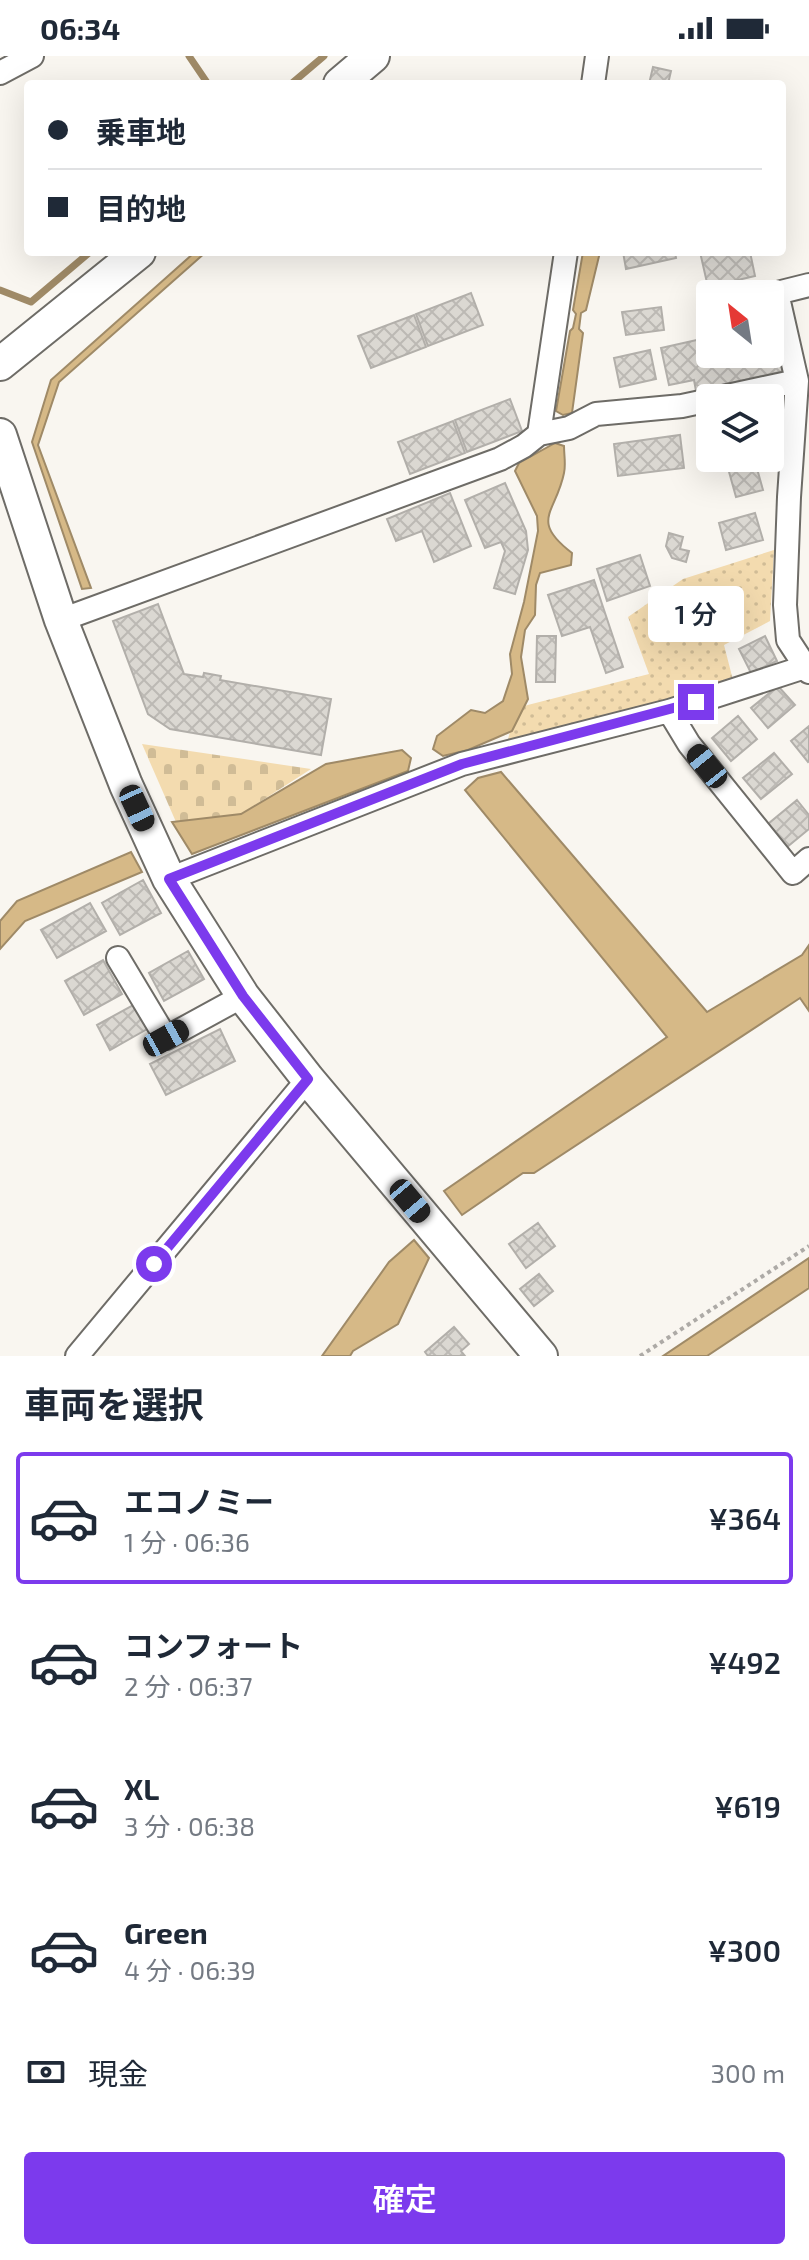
<!DOCTYPE html>
<html lang="ja">
<head>
<meta charset="utf-8">
<style>
	:root { --surface:#fff; --page:#f2f2f3; --text:#1f2937; --muted:#747a83; --line:#e0e1e3; --accent:#7c3aed }
	body { margin:0; font-family:"Exo 2","Noto Sans JP",sans-serif; background:var(--page); color:var(--text); height:100vh; display:flex; flex-direction:column; font-size:30px; white-space:nowrap }
	* { box-sizing:border-box; margin:0 }
	p { font-size:26px; color:var(--muted) }
	.icon { flex:none; width:44px; height:44px; fill:none; stroke:currentColor; stroke-width:2; stroke-linecap:round; stroke-linejoin:round }
	.map { position:relative; height:1300px; overflow:hidden }
	.details { display:flex; flex-direction:column; background:var(--surface); flex:1 }
	.details>* { flex:none }
	.hud { position:absolute; left:24px; top:24px; width:762px; height:176px; border-radius:8px; box-shadow:0 8px 32px #0002; display:grid; align-content:center; height:176px; padding:0 24px; background:var(--surface) }
	.needle { width:52px; rotate:330deg }
	.buttons { position:absolute; left:696px; top:224px; display:grid; gap:16px }
	.buttons a { display:grid; place-items:center; width:88px; height:88px; border-radius:8px; background:var(--surface); box-shadow:0 8px 32px #0002; font-size:40px }
	.end { position:absolute; width:36px; height:36px; margin:-18px; border:10px solid #7c3aed; background:#fff; box-shadow:0 0 0 4px #fff }
	.from { border-radius:50% }
	.bubble { position:absolute; height:56px; border-radius:8px; background:var(--surface); box-shadow:0 8px 32px #0002; font-size:26px; font-weight:600; line-height:56px; text-align:center }
	.car { position:absolute; width:24px; height:48px; margin:-24px -12px; border-radius:10px; box-shadow:0 0 6px 2px #0007; background:linear-gradient(#222 24%,#8ab4d8 0 40%,#222 0 76%,#8ab4d8 0 86%,#222 0) }
	.hud b { display:flex; align-items:center; gap:28px; height:76px; font-size:30px }
	.hud b+b { border-top:2px solid var(--line) }
	.hud i { width:20px; height:20px; background:var(--text) }
	ul { padding:0; list-style:none }
	li { display:flex; align-items:center; gap:24px; height:132px; margin:0 16px 12px; padding:0 8px; border:4px solid transparent; border-radius:8px }
	li div { flex:1 }
	li b { display:block; font-size:30px }
	li em { font-style:normal; font-weight:600 }
	li.current { border-color:var(--accent) }
	li>.icon { width:72px; height:72px; stroke-width:1.5 }
	h2 { padding:0 24px; font-size:36px; line-height:96px }
	.pay { display:flex; align-items:center; gap:20px; height:88px; padding:0 24px; font-size:30px }
	.pay p { margin-inline-start:auto }
	.cta { display:flex; gap:16px; margin-top:auto; padding:16px 24px }
	.cta a { flex:1; height:92px; border-radius:8px; background:var(--accent); color:#fff; font-size:32px; font-weight:600; line-height:92px; text-align:center }
	.status { display:flex; justify-content:space-between; align-items:center; height:56px; padding:0 40px; background:var(--surface); direction:ltr }
	.status svg { height:22px; fill:currentColor }
	.map>svg:first-child { display:block }
</style>
</head>
<body>
<div class="status"><b>06:34</b><svg viewBox="0 0 49 12"><path d="M0 12V9h3v3zM5 12V6h3v6zM10 12V3h3v9zM15 12V0h3v12zM26 1h20v11H26zM47 4h2v5h-2z"/></svg></div>
<div class="map">
<svg width="809" height="1300" viewBox="0 0 809 1300">
	<defs>
		<pattern id="grass-dots" width="8" height="8" patternUnits="userSpaceOnUse" patternTransform="scale(2)"><rect width="8" height="8" fill="#f3dbaf"/><path d="M2 2h.1M6 6h.1" fill="none" stroke="#d0bc96" stroke-width="1.8" stroke-linecap="round"/></pattern>
		<pattern id="cemetery-stones" width="16" height="16" patternUnits="userSpaceOnUse" patternTransform="scale(2)"><rect width="16" height="16" fill="#f3dbaf"/><path d="M2 7V4a2 2 0 0 1 4 0v3zM10 15v-3a2 2 0 0 1 4 0v3z" fill="#d0bc96"/></pattern>
		<pattern id="building-cross-hatch" width="8" height="8" patternUnits="userSpaceOnUse" patternTransform="scale(2)"><rect width="8" height="8" fill="#dbd8d2"/><path d="M0 0l8 8M0 8l8-8" fill="none" stroke="#bcb9b4"/></pattern>
	</defs>
	<rect width="100%" height="100%" fill="#f9f6f0"/>
	<path fill="url(#grass-dots)" d="M774 494 770 565 724 589 734 628 502 707 516 652 649 618 628 561 683 523Z"/>
	<path fill="url(#cemetery-stones)" d="M142 688 311 713 241 758 176 766Z"/>
	<path fill="#d6b987" stroke="#9f8a67" stroke-width="2" d="M195 196H206L59 326 38 389 91 532 82 533 32 386 51 324Z
		M583 196H600L586 254 581 257 579 273 583 277 572 357 563 359 556 355 570 275 573 272 576 258 573 254Z
		M555 387 564 390C564 399 566 409 564 417 556 457 529 464 572 497L571 509 540 517 536 529 535 559 525 574 521 601 528 643 512 675 468 694 443 700 433 693 437 680 471 654 485 657 503 645 512 618 510 598 524 546 538 475 537 460 515 415 519 407Z
		M402 694 411 702 408 715 192 798 172 766 241 758 326 708Z
		M501 716 707 956 802 899 809 889V955L800 942 534 1117H523L462 1159 444 1135 667 981 465 734 478 722Z
		M131 796 142 816 25 865 0 893V865L17 845Z
		M414 1184 429 1202 398 1268 353 1295 350 1300H322L389 1206Z
		M809 1202V1232L707 1300H663Z"/>
	<g fill="none" stroke-linecap="round" stroke-linejoin="round">
		<path stroke="#9f8a67" stroke-width="7" d="M189 0 208 28
			M291 28 324 0
			M0 234 31 246 90 196"/>
	</g>
	<path fill="url(#building-cross-hatch)" stroke="#b2afaa" stroke-width="2" d="M653 11 671 15 668 28H649Z
		M623 196H675L676 202 626 213Z
		M700 196H750L755 220 708 231Z
		M471 237 483 269 428 290 416 258Z
		M661 251 664 274 626 279 622 256Z
		M414 259 426 291 371 312 358 280Z
		M710 281V298H770V284L777 282 784 315 696 335 694 324 669 329 661 292Z
		M650 294 656 323 620 331 614 302Z
		M510 343 522 375 467 396 455 364Z
		M453 365 465 397 410 418 398 386Z
		M680 379 684 412 618 420 614 388Z
		M735 402H754L763 434 736 441 726 405Z
		M505 427 526 475 528 494 515 538 494 532 505 495 501 486 485 492 465 444Z
		M450 437 471 490 434 506 422 475 396 485 387 463Z
		M755 457 763 484 726 494 719 467Z
		M669 477 683 481 680 493 689 495 686 506 672 502 666 490Z
		M640 499 650 530 607 545 597 513Z
		M594 524 623 611 606 617 590 571 562 580 548 539Z
		M158 548 184 618 203 621 204 617 221 620 220 624 331 643 321 699 170 673 148 658 113 565Z
		M537 580H556L555 626H536Z
		M765 580 777 605 751 617 739 593Z
		M778 630 795 649 768 672 751 652Z
		M738 660 757 683 731 705 712 682Z
		M809 670V705L808 706 791 685Z
		M774 697 792 718 761 743 743 722Z
		M797 744 809 759V773L787 791 768 768Z
		M143 824 161 857 120 879 102 847Z
		M90 847 106 875 57 902 41 874Z
		M188 895 204 923 164 945 149 917Z
		M103 904 122 938 84 959 65 925Z
		M135 948 149 972 110 994 97 969Z
		M220 973 235 1005 166 1039 150 1008Z
		M538 1167 555 1190 526 1212 509 1188Z
		M539 1218 553 1235 534 1250 520 1233Z
		M454 1271 469 1288 461 1295 465 1300H428L425 1296Z"/>
	<g fill="none" stroke-linecap="round" stroke-linejoin="round">
		<defs>
			<path id="street" d="M0 17 32 0
				M593 28 597 0
				M809 229 777 237 797 325 789 441 785 549 788 584 809 616
				M718 342 797 325
				M539 378 566 196
				M61 564 500 403 524 390 539 378 569 372 596 358 682 350 710 344
				M669 655 689 688 793 817 809 803
				M169 823 462 708 669 655 805 611
				M118 902 166 982 243 940
				M77 1300 308 1023"/>
			<path id="secondary" d="M340 28 373 0
				M0 308 139 196
				M0 379 61 564 126 729 169 823 243 940 308 1023 541 1300"/>
		</defs>
		<use href="#street" stroke="#6e6c67" stroke-width="26"/>
		<use href="#secondary" stroke="#6e6c67" stroke-width="36"/>
		<path stroke="#adaaa6" stroke-width="4" stroke-dasharray="4 4" stroke-linecap="butt" d="M640 1300 809 1190"/>
		<use href="#street" stroke="#fff" stroke-width="22"/>
		<use href="#secondary" stroke="#fff" stroke-width="32"/>
	</g>
	<g fill="none" stroke-linecap="round" stroke-linejoin="round">
		<path stroke="#7c3aed" stroke-width="10" d="M154 1208 308 1023 243 940 169 823 462 708 696 646"/>
	</g>
</svg>
<div class="buttons">
<a><svg class="needle" viewBox="-14 -14 28 28"><path d="M0-13l5 13h-10z" fill="#e53935"/><path d="M0 13l5-13h-10z" fill="#747a83"/></svg></a>
<a><svg class="icon" aria-label="layers" viewBox="0 0 24 24"><path d="M12 4l9 5-9 5-9-5zM3 14l9 5 9-5"/></svg></a>
</div>
<i class="end from" style="left:154px;top:1208px"></i>
<i class="end" style="left:696px;top:646px"></i>
<div class="bubble" style="left:648px;top:530px;width:96px">1 分</div>
<i class="car" style="left:707px;top:710px;rotate:321deg"></i>
<i class="car" style="left:137px;top:752px;rotate:155deg"></i>
<i class="car" style="left:166px;top:982px;rotate:61deg"></i>
<i class="car" style="left:410px;top:1145px;rotate:140deg"></i>
<div class="hud">
<b><i class="from"></i>乗車地</b>
<b><i></i>目的地</b>
</div>
</div>
<section class="details">
<h2>車両を選択</h2>
<ul>
<li class="current"><svg class="icon" aria-label="car" viewBox="0 0 24 24"><path d="M5 17H2v-5l4-1 3-4h7l3 4 3 1v5h-3M9 17h6M6 11h13"/><circle cx="7" cy="17" r="2"/><circle cx="17" cy="17" r="2"/></svg><div><b>エコノミー</b><p>1 分 · 06:36</p></div><em>¥364</em></li>
<li><svg class="icon" aria-label="car" viewBox="0 0 24 24"><path d="M5 17H2v-5l4-1 3-4h7l3 4 3 1v5h-3M9 17h6M6 11h13"/><circle cx="7" cy="17" r="2"/><circle cx="17" cy="17" r="2"/></svg><div><b>コンフォート</b><p>2 分 · 06:37</p></div><em>¥492</em></li>
<li><svg class="icon" aria-label="car" viewBox="0 0 24 24"><path d="M5 17H2v-5l4-1 3-4h7l3 4 3 1v5h-3M9 17h6M6 11h13"/><circle cx="7" cy="17" r="2"/><circle cx="17" cy="17" r="2"/></svg><div><b>XL</b><p>3 分 · 06:38</p></div><em>¥619</em></li>
<li><svg class="icon" aria-label="car" viewBox="0 0 24 24"><path d="M5 17H2v-5l4-1 3-4h7l3 4 3 1v5h-3M9 17h6M6 11h13"/><circle cx="7" cy="17" r="2"/><circle cx="17" cy="17" r="2"/></svg><div><b>Green</b><p>4 分 · 06:39</p></div><em>¥300</em></li>
</ul>
<div class="pay"><svg class="icon" aria-label="cash" viewBox="0 0 24 24"><path d="M3 7h18v10H3z"/><circle cx="12" cy="12" r="2"/></svg>現金<p>300 m</p></div>
<div class="cta"><a>確定</a></div>
</section>
</body>
</html>
